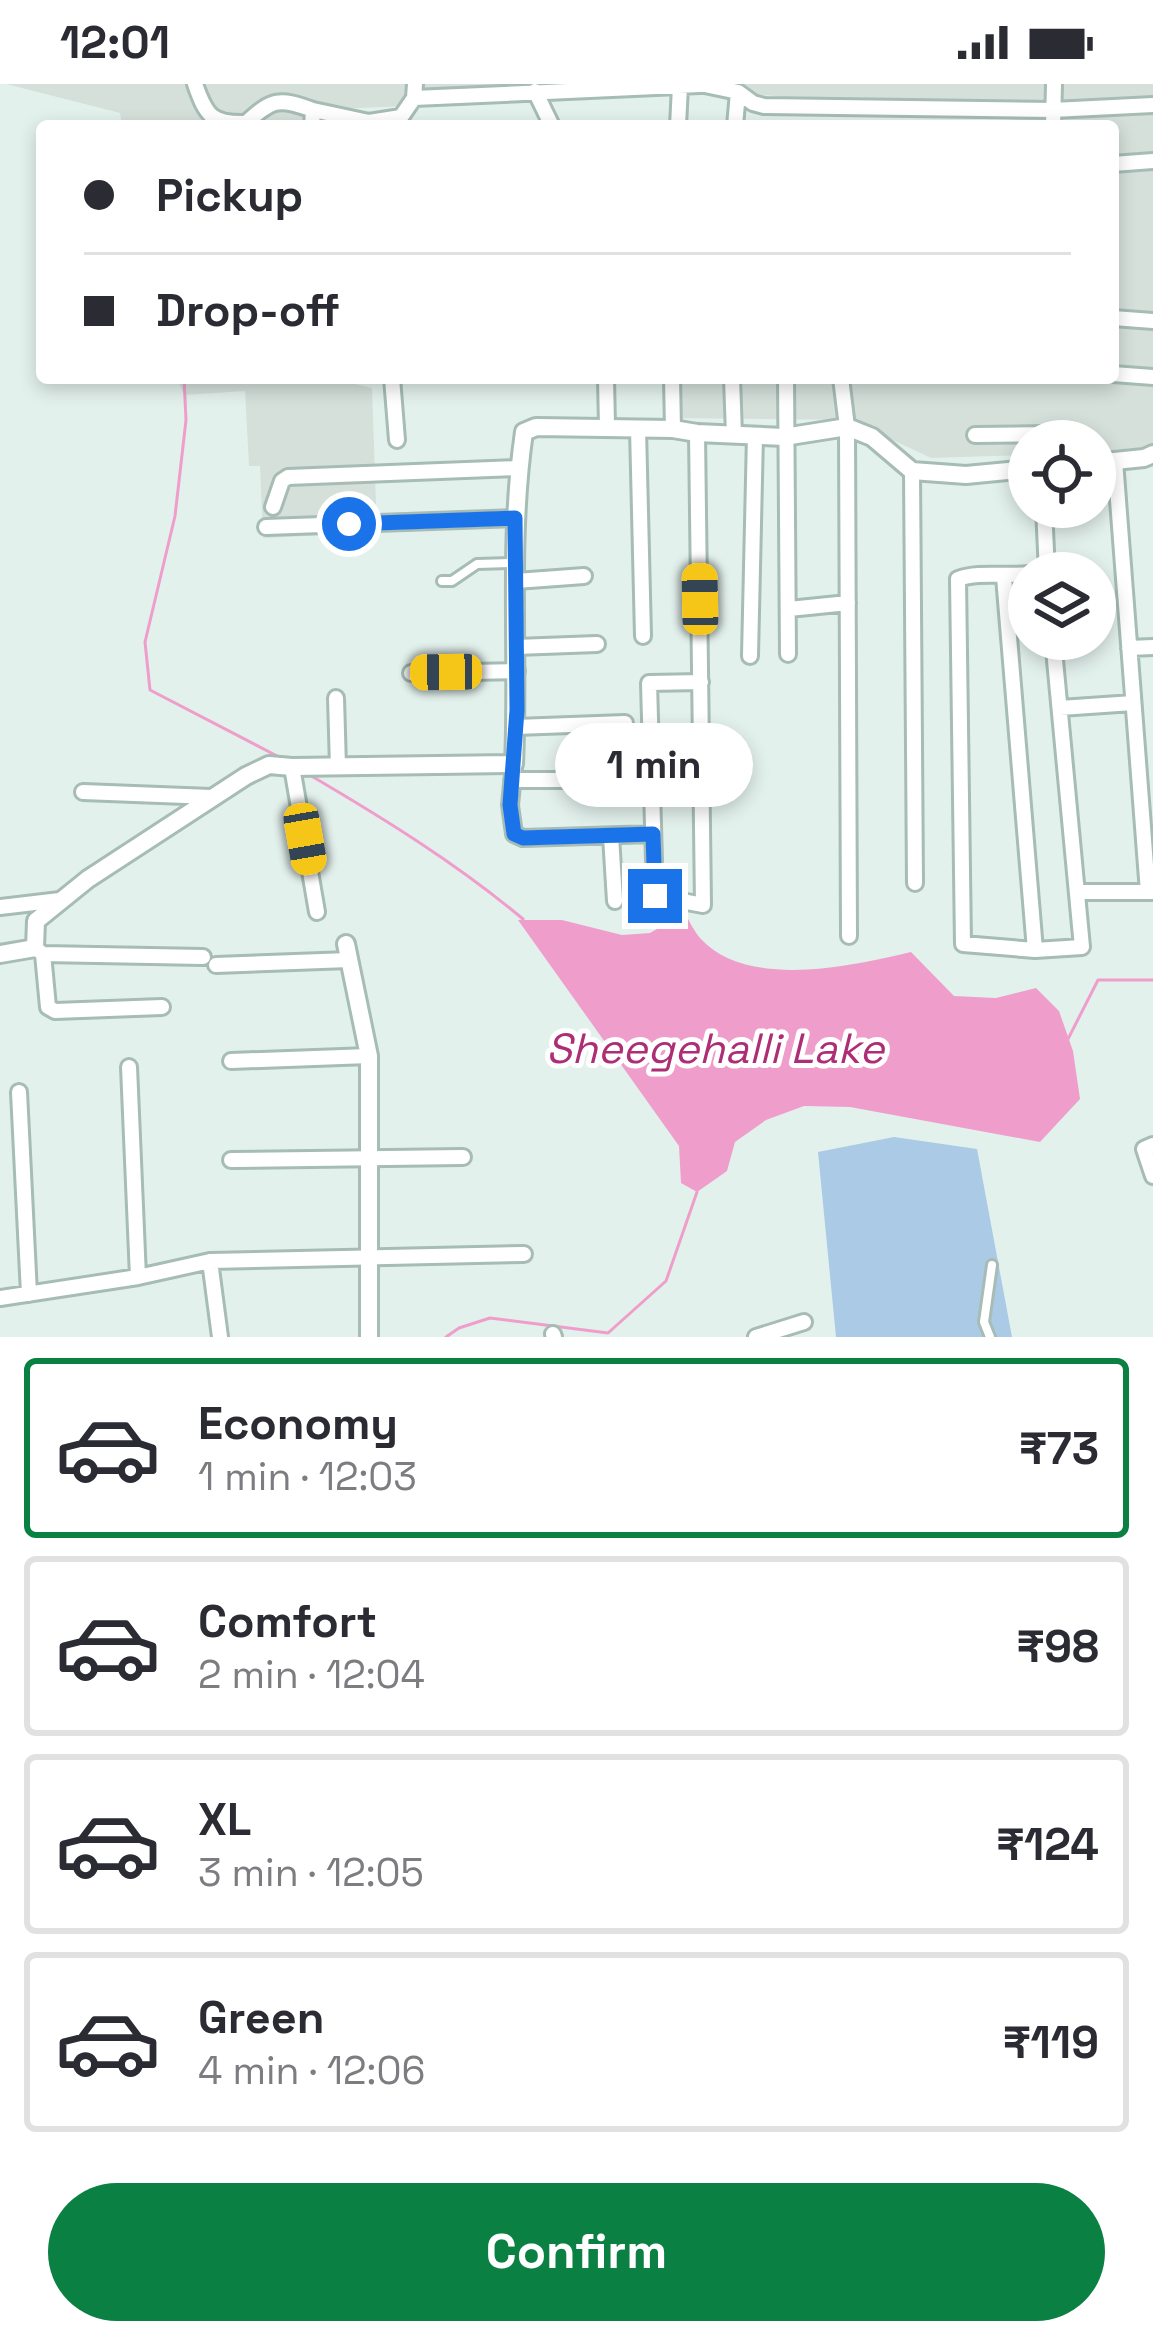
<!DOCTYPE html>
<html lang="en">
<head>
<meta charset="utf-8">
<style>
	:root { --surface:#fff; --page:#f2f2f3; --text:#2b2b33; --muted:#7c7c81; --line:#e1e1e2; --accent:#0b8043 }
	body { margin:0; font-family:"Space Grotesk",sans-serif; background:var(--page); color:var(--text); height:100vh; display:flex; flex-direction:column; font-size:45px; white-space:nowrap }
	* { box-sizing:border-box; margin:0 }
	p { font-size:39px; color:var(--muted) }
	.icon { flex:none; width:66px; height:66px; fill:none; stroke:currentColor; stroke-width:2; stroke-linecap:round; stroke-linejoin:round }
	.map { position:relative; height:1253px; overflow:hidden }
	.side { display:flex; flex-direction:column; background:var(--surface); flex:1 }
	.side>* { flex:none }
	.guide { position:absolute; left:36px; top:36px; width:1083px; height:264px; border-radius:12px; box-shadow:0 6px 18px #0003; display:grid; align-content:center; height:264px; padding:0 48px; background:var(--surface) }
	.buttons { position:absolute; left:1008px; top:336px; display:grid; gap:24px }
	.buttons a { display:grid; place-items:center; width:108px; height:108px; border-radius:50%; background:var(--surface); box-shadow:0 6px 18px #0003; font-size:60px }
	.end { position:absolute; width:54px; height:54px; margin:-27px; border:15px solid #1a73e8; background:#fff; box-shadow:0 0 0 6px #fff }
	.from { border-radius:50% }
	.bubble { position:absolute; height:84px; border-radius:42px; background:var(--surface); box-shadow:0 6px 18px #0003; font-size:39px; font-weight:800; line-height:84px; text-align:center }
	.car { position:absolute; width:36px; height:72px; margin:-36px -18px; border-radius:15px; box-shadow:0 0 9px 3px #0007; background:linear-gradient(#f5c518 24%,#345 0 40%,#f5c518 0 76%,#345 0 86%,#f5c518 0) }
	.guide b { display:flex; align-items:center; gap:42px; height:114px; font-size:45px }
	.guide b+b { border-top:3px solid var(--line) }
	.guide i { width:30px; height:30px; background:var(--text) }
	ul { padding:21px 0 0; list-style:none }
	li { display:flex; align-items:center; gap:36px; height:180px; margin:0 24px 18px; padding:0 24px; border:6px solid var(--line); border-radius:12px }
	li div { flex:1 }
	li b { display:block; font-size:45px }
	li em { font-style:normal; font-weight:800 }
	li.selected { border-color:var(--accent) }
	li>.icon { width:108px; height:108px; stroke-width:1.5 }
	.button { display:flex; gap:24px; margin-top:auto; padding:24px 48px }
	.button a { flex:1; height:138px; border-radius:72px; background:var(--accent); color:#fff; font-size:48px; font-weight:800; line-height:138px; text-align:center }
	.status { display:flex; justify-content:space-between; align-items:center; height:84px; padding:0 60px; background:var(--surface); direction:ltr }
	.status svg { height:33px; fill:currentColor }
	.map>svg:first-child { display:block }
</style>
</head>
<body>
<div class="status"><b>12:01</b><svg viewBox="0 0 49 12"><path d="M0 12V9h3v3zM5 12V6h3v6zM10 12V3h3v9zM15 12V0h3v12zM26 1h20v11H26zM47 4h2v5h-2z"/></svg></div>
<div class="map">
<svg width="1153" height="1253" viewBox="0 0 1153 1253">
	<rect width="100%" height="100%" fill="#e3f1ed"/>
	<path fill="#d5e0db" d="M6 0H1153V359L1125 369 1095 370V357H1029V371L931 374 850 336 668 334 672 294H1113V42H1038V38L734 8 314 26V42H122L120 29Z
		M177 294H330L372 304 377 449 263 454 260 382H249L245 307 184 311Z"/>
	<path fill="#abcae6" d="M894 1053 977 1065 1012 1253H836L818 1068Z"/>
	<path fill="#ef9ecc" d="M685 829C689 837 694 847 700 854 747 906 851 882 911 868L954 912 996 914 1036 904 1059 927 1073 967 1080 1015 1040 1058 850 1023 804 1022 766 1036 735 1058 727 1087 697 1108 681 1099 679 1062 518 836H562L622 851 650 849Z"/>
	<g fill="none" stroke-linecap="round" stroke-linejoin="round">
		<path stroke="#ef9ecc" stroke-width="3" d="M184 294 186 336 175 432 145 558 150 606 279 673
			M308 690C383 734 456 779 523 835
			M1067 957 1098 896H1153
			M446 1253 459 1244 490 1234 608 1249 666 1197 697 1108"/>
		<defs>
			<path id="service" d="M442 497H452L477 480 514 479
				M990 1253 984 1238 992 1181"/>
			<path id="minor" d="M195 0C206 32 212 40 246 39 273 14 279 14 313 26
				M700 0 738 8 753 19 764 22 1053 26 1153 21
				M535 7 552 42
				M414 14 700 1
				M312 42 313 26 369 38
				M369 42V38L401 33 414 14 415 0
				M678 42 680 2
				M735 42 738 8
				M1053 42 1054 0
				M1113 80 1153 77
				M1113 234 1153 237
				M1113 290 1153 293
				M392 294 397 356
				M606 294 607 343
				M672 294 673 345
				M732 294 734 351
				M786 294 788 570
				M841 294 847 343 849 852
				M638 345 643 552
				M697 349 703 821 655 812 649 599 701 598
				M975 351 1048 350 1047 357
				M1115 377 1148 808
				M912 387 915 799
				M273 423 282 397 288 393 519 384
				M1044 423 1047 489
				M266 443 515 434
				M1029 490C1006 493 979 487 958 495L963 860 1035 866 1082 863 1053 555
				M1004 493 1035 866
				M516 497 584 492
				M789 525 848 519
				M516 563 597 560
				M1129 564 1153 563
				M750 572 755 351
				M411 589 517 587
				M336 614 338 683
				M1060 624 1133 619
				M516 643 625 639
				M514 680 510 721 514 750 523 754 653 750
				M292 683 317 828
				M512 696H628
				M83 708 211 713
				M611 752 615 817
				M1077 808H1153
				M0 823 60 816
				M35 864 43 870 203 873
				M43 870 48 923 55 927 162 923
				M216 881 349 876
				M231 977 369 972
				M129 983 138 1193
				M19 1008 29 1210
				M1153 1061 1144 1065 1153 1092
				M231 1076 463 1073
				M210 1177 220 1253
				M0 1214 138 1193 210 1177 524 1170
				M553 1250 554 1253
				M756 1253 804 1238"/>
			<path id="tertiary" d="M1095 379 1144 374 1153 370
				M346 860 369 972V1253
				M0 870 35 864 36 837 88 795 246 692 269 681 292 683 514 680C519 569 508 458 524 348L536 343 673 345 697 349 784 353 847 343 872 353 912 387 966 391 1029 385"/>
		</defs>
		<use href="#service" stroke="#a6bcb5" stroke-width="14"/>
		<use href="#minor" stroke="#a6bcb5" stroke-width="20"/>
		<use href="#tertiary" stroke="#a6bcb5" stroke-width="22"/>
		<use href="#service" stroke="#fff" stroke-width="8"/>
		<use href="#minor" stroke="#fff" stroke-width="14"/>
		<use href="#tertiary" stroke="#fff" stroke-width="16"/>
	</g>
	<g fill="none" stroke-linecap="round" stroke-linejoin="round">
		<path stroke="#1a73e8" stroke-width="15" d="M349 440 515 434 517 626 510 721 514 750 523 754 653 750 655 812"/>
	</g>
	<g text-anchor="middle" stroke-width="10" stroke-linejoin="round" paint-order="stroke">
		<g font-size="42" font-style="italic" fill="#ad2e75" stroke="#fff">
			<text x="715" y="979">Sheegehalli Lake</text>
		</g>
	</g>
</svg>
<div class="buttons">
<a><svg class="icon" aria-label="locate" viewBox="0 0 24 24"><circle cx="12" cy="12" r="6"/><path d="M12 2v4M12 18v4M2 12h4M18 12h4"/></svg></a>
<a><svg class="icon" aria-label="layers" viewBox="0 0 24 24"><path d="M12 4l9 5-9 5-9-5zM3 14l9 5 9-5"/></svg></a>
</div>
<i class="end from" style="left:349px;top:440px"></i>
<i class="end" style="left:655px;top:812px"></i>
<div class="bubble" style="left:555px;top:639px;width:198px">1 min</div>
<i class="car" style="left:700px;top:515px;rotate:359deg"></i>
<i class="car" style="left:446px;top:588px;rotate:269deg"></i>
<i class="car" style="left:305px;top:755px;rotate:170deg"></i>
<div class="guide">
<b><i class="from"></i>Pickup</b>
<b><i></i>Drop-off</b>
</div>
</div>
<section class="side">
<ul>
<li class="selected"><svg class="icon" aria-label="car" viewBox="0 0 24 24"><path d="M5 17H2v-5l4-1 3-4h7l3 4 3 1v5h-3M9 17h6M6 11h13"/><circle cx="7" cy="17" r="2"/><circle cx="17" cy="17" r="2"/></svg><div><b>Economy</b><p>1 min · 12:03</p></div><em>₹73</em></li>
<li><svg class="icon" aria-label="car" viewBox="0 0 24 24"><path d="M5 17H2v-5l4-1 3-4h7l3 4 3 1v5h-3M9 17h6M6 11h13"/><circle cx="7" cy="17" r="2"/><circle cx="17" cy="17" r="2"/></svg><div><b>Comfort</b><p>2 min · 12:04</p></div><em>₹98</em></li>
<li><svg class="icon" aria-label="car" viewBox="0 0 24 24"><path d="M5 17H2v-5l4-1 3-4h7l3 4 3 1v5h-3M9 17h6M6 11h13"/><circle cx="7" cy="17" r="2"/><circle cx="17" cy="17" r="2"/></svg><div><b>XL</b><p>3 min · 12:05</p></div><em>₹124</em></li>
<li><svg class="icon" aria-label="car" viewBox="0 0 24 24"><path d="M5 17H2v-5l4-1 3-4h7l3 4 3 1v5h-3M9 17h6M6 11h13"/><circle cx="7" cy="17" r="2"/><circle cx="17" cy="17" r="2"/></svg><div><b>Green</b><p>4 min · 12:06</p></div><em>₹119</em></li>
</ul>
<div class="button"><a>Confirm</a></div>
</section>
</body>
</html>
